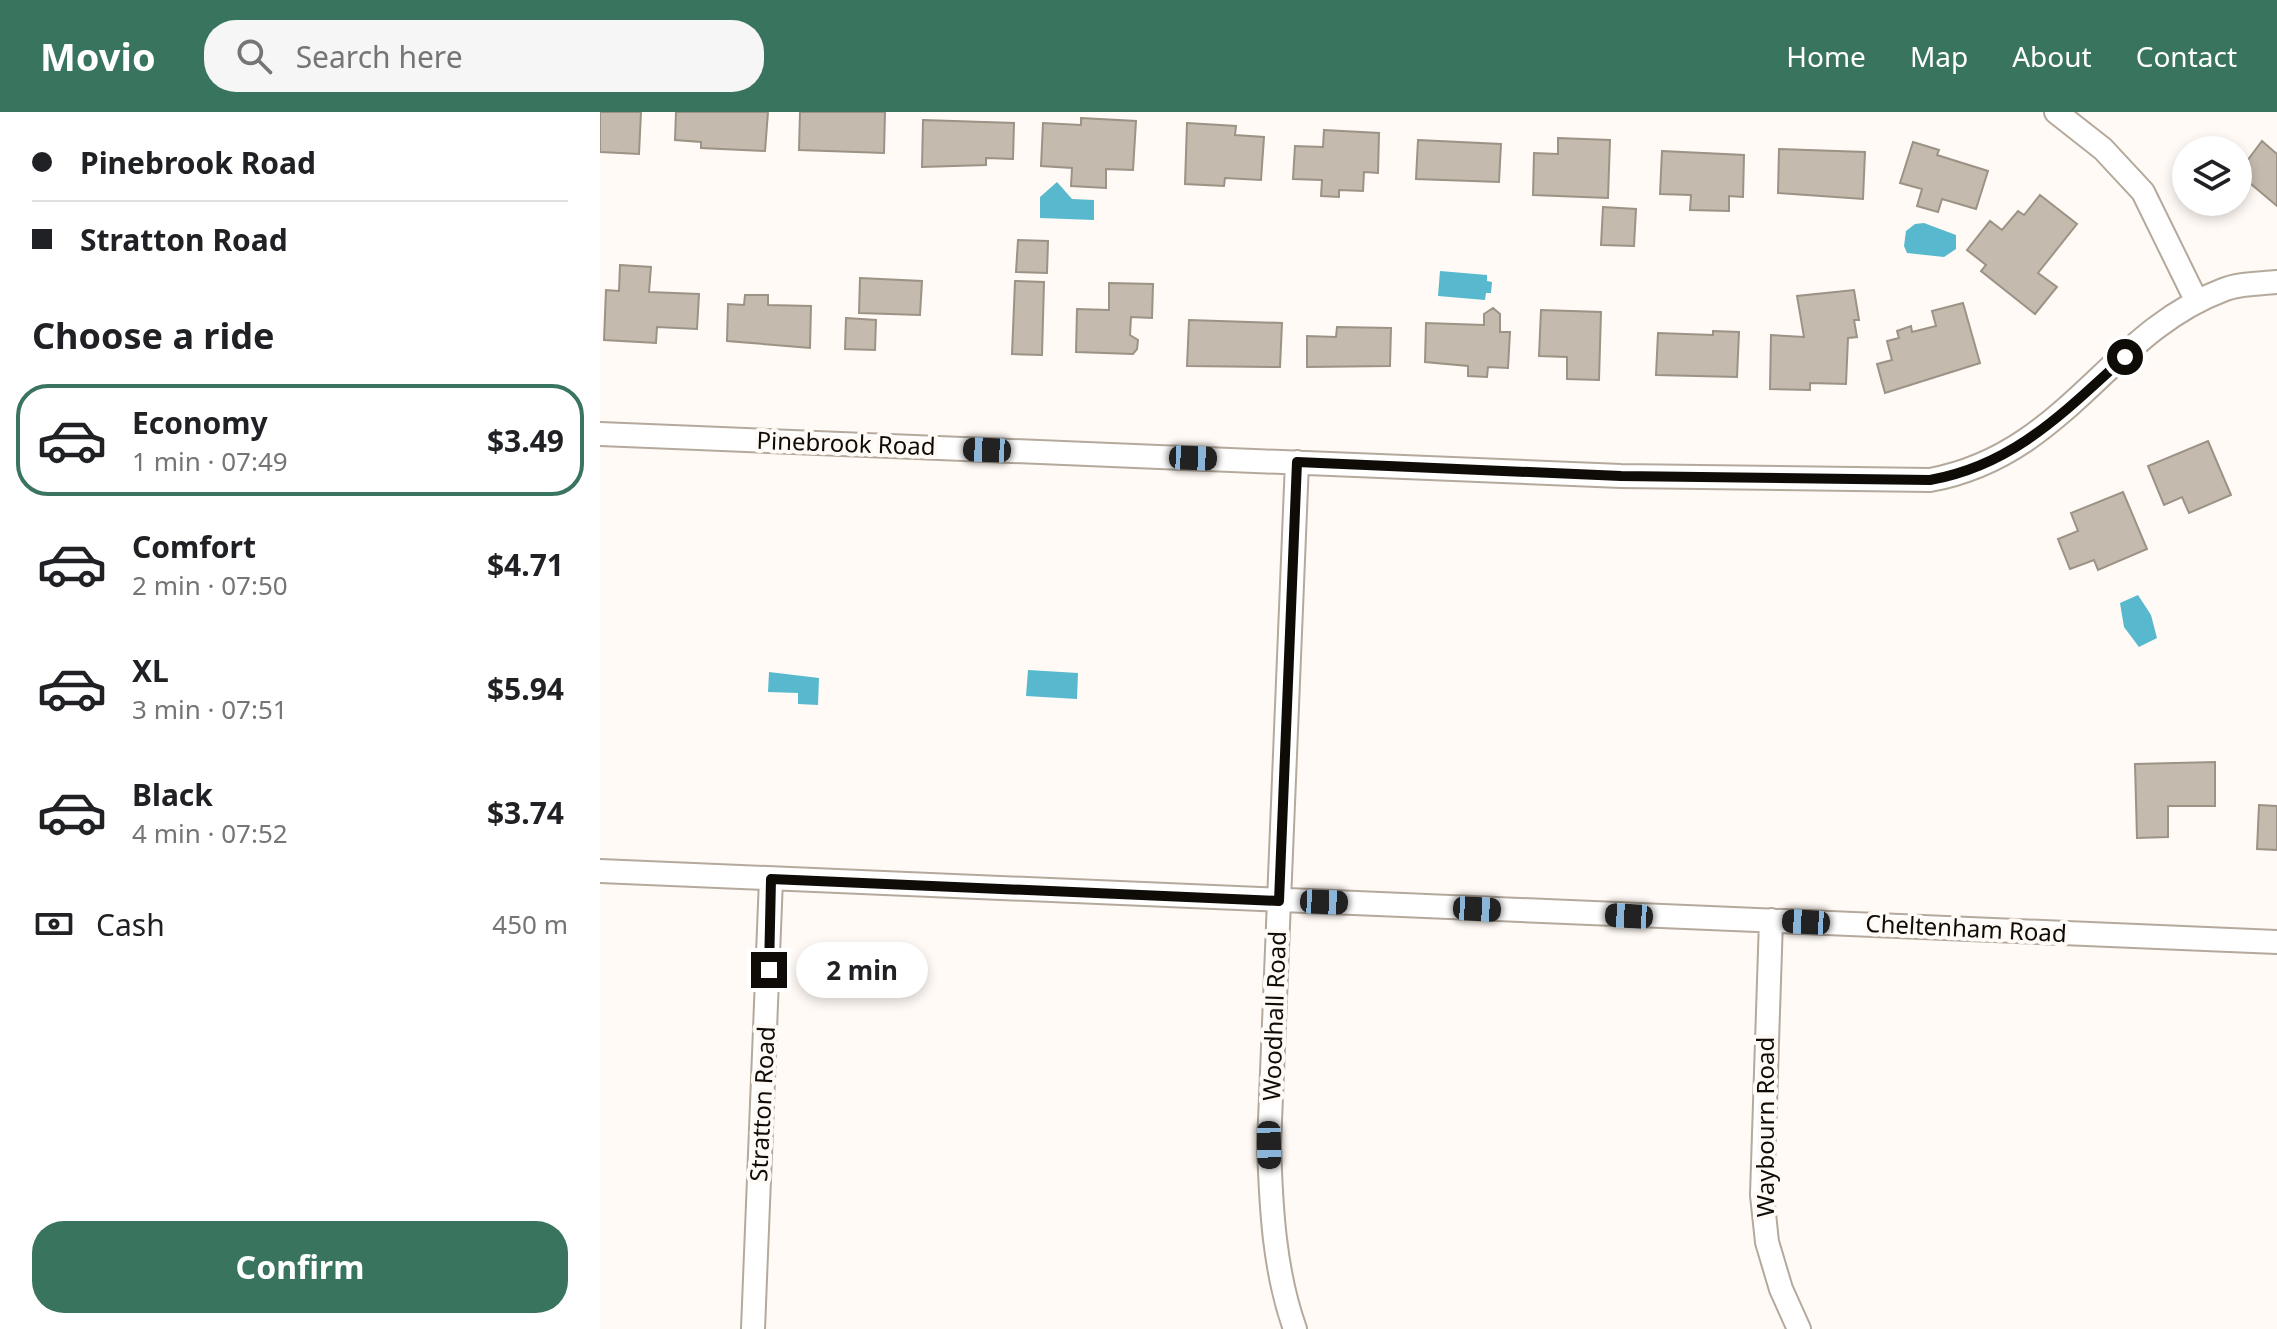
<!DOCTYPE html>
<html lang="en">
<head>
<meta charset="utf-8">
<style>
	:root { --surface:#fff; --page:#f6f6f6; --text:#202124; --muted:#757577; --line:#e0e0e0; --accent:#39745e }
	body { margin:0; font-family:"Noto Sans",sans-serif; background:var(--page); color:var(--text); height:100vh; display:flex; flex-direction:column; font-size:30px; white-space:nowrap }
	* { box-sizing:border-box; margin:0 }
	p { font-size:26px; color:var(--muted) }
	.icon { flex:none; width:44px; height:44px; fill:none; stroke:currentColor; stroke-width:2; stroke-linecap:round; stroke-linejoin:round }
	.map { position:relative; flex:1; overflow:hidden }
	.side { display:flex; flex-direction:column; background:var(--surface); width:600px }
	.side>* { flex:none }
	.hud { display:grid; align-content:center; height:176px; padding:0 32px; background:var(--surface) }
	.fabs { position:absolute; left:1572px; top:24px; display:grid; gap:16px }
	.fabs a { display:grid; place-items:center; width:80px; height:80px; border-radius:50%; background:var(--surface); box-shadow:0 4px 12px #0003; font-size:40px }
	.end { position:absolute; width:36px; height:36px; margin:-18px; border:10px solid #0f0b07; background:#fff; box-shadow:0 0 0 4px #fff }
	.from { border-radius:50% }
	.bubble { position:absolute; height:56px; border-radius:28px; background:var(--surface); box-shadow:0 4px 12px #0003; font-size:26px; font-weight:700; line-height:56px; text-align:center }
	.car { position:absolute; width:24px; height:48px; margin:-24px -12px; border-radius:10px; box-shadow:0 0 6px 2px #0007; background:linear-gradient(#222 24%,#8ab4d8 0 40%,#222 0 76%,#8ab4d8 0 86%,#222 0) }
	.hud b { display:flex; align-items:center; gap:28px; height:76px; font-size:30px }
	.hud b+b { border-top:2px solid var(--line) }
	.hud i { width:20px; height:20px; background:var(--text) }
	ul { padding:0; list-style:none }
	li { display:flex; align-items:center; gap:24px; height:112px; margin:0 16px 12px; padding:0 16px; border:4px solid transparent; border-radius:32px }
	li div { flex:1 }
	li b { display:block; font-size:30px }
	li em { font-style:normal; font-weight:700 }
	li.selected { border-color:var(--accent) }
	li>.icon { width:72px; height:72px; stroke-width:1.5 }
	h2 { padding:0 32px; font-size:36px; line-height:96px }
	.pay { display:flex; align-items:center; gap:20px; height:88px; padding:0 32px; font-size:30px }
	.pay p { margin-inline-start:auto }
	.action { display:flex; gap:16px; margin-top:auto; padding:16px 32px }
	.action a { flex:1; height:92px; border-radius:32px; background:var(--accent); color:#fff; font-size:32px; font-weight:700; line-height:92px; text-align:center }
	header { display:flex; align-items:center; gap:48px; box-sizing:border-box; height:112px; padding:0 40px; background:var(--accent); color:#fff }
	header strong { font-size:38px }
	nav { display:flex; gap:44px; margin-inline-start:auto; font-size:28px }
	.search { width:560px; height:72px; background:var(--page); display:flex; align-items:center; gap:20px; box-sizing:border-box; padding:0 28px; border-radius:32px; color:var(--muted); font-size:30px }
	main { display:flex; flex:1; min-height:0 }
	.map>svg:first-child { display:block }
</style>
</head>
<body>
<header>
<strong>Movio</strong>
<div class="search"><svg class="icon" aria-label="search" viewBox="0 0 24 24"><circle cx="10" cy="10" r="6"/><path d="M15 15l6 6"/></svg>Search here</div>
<nav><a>Home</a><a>Map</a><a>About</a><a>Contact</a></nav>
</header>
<main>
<section class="side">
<div class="hud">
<b><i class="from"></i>Pinebrook Road</b>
<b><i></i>Stratton Road</b>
</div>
<h2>Choose a ride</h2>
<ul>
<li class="selected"><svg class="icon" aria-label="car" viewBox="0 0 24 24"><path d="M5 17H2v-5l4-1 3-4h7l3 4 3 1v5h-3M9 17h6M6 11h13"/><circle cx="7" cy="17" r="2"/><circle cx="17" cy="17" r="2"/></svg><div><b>Economy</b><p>1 min · 07:49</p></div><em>$3.49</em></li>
<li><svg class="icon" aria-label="car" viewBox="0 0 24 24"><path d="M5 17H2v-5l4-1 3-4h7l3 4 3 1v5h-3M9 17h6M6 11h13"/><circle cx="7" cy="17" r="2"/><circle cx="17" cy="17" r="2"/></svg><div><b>Comfort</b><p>2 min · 07:50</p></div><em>$4.71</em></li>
<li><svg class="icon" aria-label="car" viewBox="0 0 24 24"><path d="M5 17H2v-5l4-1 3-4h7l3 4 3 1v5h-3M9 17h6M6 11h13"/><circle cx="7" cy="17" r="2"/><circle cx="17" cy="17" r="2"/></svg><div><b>XL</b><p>3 min · 07:51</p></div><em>$5.94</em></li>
<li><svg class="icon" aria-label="car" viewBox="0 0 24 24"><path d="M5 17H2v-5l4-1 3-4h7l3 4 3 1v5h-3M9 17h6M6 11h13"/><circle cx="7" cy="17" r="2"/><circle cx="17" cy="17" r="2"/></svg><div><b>Black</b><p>4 min · 07:52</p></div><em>$3.74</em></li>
</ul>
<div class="pay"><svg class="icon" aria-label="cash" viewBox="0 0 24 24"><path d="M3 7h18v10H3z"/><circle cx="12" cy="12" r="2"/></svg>Cash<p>450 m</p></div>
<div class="action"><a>Confirm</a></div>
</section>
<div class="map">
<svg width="1677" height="1217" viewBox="0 0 1677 1217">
	<rect width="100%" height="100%" fill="#fffaf5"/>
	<path fill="#58b8cd" d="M457 70 472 87 494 88V108L440 106V85Z
		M1324 111 1356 123V137L1344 145 1307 141 1304 134 1306 119 1315 112Z
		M840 159 887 163V169L892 170 891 181H886L885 188 838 184Z
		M1538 483 1551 503 1557 526 1539 535 1524 515 1520 491Z
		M428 558 478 561 477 587 426 584Z
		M169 560 219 566 218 593 198 592V581L168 580Z"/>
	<path fill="#c4baad" stroke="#9c9285" stroke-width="2" d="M0 0H41L39 42 0 40Z
		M76 0H168L165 39 101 36V30L75 28Z
		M200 0H285L284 41 199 38Z
		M481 6 536 9 533 58 506 57V76L471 74 472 56 441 54 443 11 481 13Z
		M323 8 414 11 413 47 386 46V53L322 55Z
		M587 11 636 14 635 23 664 25 661 68 625 66 624 74 585 72Z
		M724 18 779 21 778 61 764 60 763 79 739 78V85L721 84 722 68 693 67 695 34 723 35Z
		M958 26 1010 28 1008 86 933 83 934 41 958 42Z
		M818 28 901 32 899 70 816 67Z
		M1662 29 1677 42V94L1638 61Z
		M1313 30 1339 38 1337 43 1388 59 1376 97 1342 87 1338 100 1317 94 1322 77 1300 71Z
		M1179 37 1265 40 1263 87 1178 81Z
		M1062 39 1144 43 1143 85 1129 84V99L1090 98 1091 83 1060 82Z
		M1440 83 1477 112 1438 161 1457 175 1435 202 1381 159 1386 153 1367 138 1390 109 1402 118 1418 99 1424 103Z
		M1003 95 1036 97 1034 134 1001 133Z
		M418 128 448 129 447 161 416 160Z
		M20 153 51 155 49 180 99 182 97 217 57 215 56 231 4 228 6 178 19 179Z
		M260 166 322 169 320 203 259 201Z
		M415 169 444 170 442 243 412 242Z
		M509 171 553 172 552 206 531 205 530 223 538 228 537 237 533 242 476 240 477 197 509 198Z
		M1254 178 1259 208H1254L1257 225 1248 226 1246 272 1210 271V278L1170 277 1171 223 1204 225 1197 184Z
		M145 183H168V193L211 194 210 236 127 229 128 192 144 193Z
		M1363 191 1380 251 1285 281 1277 252 1292 248 1287 229 1299 226 1297 219 1311 214 1312 220 1336 214 1332 199Z
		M893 196 900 202V220H910L908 256 888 255 887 265 868 264V254L825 250 826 211 884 213V202Z
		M941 198 1001 200 999 268 967 267V245L939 244Z
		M246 206 276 208 275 238 245 237Z
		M589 208 682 211 680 255 587 254Z
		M737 215 791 216 790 254 707 255V224L736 225Z
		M1113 219 1139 220 1137 265 1056 263 1058 221 1113 223Z
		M1608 329 1631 383 1589 401 1582 385 1564 393 1548 354Z
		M1523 380 1547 437 1498 458 1494 448 1470 457 1458 427 1478 419 1471 401Z
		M1615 650V694H1568V725L1537 726 1535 652Z
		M1659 693 1677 694V738L1657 737Z"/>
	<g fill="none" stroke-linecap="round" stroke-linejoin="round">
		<defs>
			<path id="minor" d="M1456 0 1503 37 1543 80 1596 188
				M0 322 1021 364 1330 368C1466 343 1508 221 1623 178 1639 171 1660 172 1677 170
				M0 759 1677 830
				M1171 808 1162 1083 1167 1130 1181 1177 1199 1217
				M153 1217 171 767
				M695 1217C674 1158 671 1095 669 1033L697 350"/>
		</defs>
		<use href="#minor" stroke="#b4a99c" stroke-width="26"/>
		<use href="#minor" stroke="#fff" stroke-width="22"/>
	</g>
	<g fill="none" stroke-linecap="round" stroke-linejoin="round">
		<path stroke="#0f0b07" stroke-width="10" d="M169 858 171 767 679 789 697 350 1021 364 1330 368C1414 353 1464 300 1525 245"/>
	</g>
	<g text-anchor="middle" stroke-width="8" stroke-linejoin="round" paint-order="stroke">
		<g font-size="24" fill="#0f0b07" stroke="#fffaf5">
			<text transform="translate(246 332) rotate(2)" y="8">Pinebrook Road</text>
			<text transform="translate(1366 817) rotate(3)" y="8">Cheltenham Road</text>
			<text transform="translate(675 904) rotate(-88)" y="8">Woodhall Road</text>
			<text transform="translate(163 992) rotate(-87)" y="8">Stratton Road</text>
			<text transform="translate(1166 1015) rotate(-90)" y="8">Waybourn Road</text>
		</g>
	</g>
</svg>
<div class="fabs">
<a><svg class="icon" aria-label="layers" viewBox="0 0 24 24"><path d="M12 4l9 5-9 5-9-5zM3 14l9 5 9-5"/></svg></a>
</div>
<i class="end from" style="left:1525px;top:245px"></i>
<i class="end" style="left:169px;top:858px"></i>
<div class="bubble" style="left:196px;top:830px;width:132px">2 min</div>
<i class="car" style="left:387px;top:338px;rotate:272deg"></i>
<i class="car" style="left:593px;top:346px;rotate:92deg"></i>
<i class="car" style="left:724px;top:790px;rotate:92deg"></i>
<i class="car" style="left:877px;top:797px;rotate:93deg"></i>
<i class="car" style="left:1029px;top:804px;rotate:273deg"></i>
<i class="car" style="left:1206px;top:810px;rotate:273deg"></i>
<i class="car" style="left:669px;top:1033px;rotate:179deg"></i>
</div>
</main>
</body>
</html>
